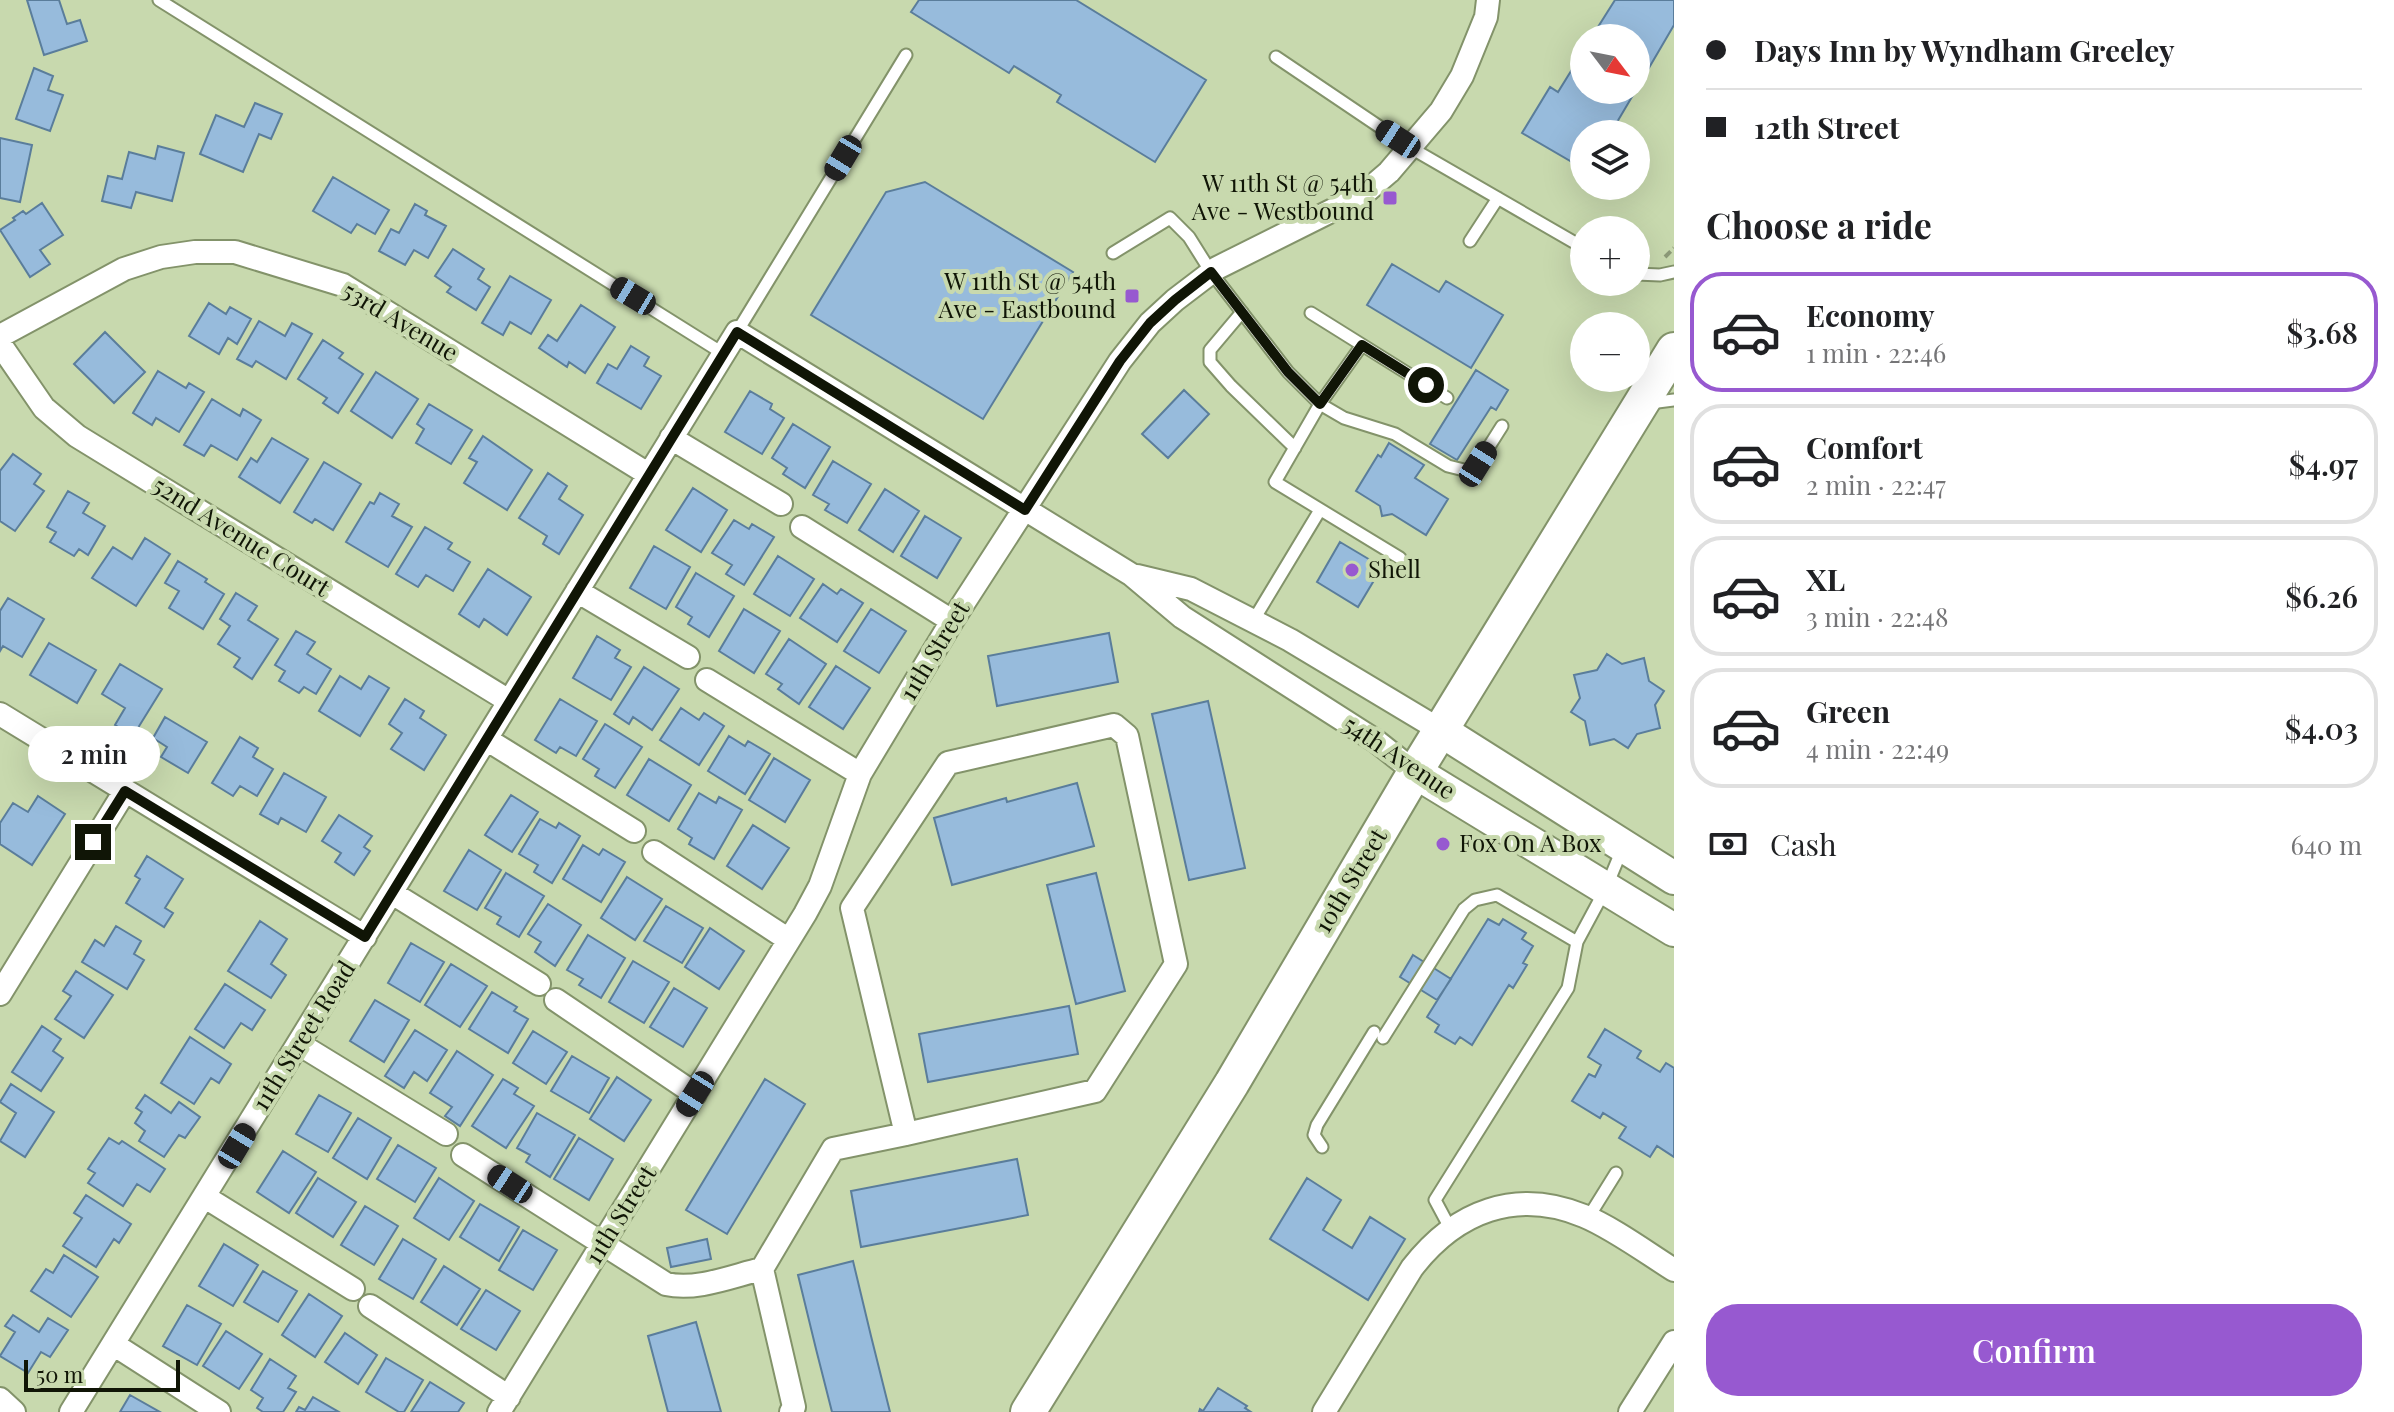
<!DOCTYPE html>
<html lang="en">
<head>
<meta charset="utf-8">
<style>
	:root { --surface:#fff; --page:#f6f6f6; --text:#202124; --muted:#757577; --line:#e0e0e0; --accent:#9759d0 }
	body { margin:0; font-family:"Playfair Display",serif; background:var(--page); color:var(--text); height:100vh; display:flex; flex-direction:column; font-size:30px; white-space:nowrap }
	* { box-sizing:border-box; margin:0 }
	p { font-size:26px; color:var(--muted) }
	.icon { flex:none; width:44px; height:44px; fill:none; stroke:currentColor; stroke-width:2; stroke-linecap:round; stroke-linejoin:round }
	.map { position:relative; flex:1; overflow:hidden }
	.panel { display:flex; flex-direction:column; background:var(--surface); width:720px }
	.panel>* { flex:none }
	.guide { display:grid; align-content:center; height:176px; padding:0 32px; background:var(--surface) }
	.needle { width:52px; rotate:122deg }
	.buttons { position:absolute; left:1570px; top:24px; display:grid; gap:16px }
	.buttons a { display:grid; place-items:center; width:80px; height:80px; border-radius:50%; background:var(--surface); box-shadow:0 8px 32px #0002; font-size:40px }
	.scale { position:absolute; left:24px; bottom:20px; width:156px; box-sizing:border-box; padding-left:8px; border:4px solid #101506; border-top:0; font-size:22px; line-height:28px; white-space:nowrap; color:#101506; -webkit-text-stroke:6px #c8d9ae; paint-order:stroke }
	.end { position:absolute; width:36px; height:36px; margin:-18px; border:10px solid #101506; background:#fff; box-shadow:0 0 0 4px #fff }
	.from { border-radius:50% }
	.bubble { position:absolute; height:56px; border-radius:28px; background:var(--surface); box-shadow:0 8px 32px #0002; font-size:26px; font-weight:600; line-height:56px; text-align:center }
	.car { position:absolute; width:24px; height:48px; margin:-24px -12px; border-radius:10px; box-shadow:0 0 6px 2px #0007; background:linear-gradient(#222 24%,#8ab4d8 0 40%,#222 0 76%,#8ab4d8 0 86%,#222 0) }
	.guide b { display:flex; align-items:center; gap:28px; height:76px; font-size:30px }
	.guide b+b { border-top:2px solid var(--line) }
	.guide i { width:20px; height:20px; background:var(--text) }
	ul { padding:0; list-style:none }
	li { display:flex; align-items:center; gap:24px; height:120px; margin:0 16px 12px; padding:0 16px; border:4px solid var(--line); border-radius:32px }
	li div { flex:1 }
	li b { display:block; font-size:30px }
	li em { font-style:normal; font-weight:600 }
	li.on { border-color:var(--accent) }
	li>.icon { width:72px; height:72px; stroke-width:1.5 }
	h2 { padding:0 32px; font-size:36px; line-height:96px }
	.pay { display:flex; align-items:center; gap:20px; height:88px; padding:0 32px; font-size:30px }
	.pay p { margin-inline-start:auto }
	.cta { display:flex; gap:16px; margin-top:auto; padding:16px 32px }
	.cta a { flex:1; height:92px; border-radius:32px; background:var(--accent); color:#fff; font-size:32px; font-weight:600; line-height:92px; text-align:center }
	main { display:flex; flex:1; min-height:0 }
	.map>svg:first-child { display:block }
</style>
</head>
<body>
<main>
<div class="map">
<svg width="1674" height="1412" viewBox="0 0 1674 1412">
	<rect width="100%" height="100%" fill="#c8d9ae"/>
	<path fill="#97bbdc" stroke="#5a7d9b" stroke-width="2" d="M27 0H59L67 24 80 20 87 41 44 55Z
		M919 0H1076L1206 80 1155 162 1057 102 1061 95 1014 66 1009 73 911 12Z
		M1615 0H1674V25L1636 90V38H1591Z
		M1584 50V90H1636L1610 134H1584V169L1522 133 1550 87 1558 92Z
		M34 68 53 76 48 90 63 95 50 131 16 119Z
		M255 103 282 114 271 139 259 134 243 172 200 154 216 115 244 127Z
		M0 138 32 145 20 202 0 198Z
		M158 146 184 153 172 201 136 192 131 208 102 201 108 176 122 179 129 152 155 159Z
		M333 177 389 210 375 234 357 224 351 233 313 211Z
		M925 182 1073 272 983 419 811 315 886 192Z
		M42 203 63 235 40 250 50 264 30 277 0 230 15 220 13 218 23 211 26 214Z
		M415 204 427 211 425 215 446 226 428 258 414 250 405 265 379 251 391 229 399 233Z
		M453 249 484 269 478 279 490 287 476 310 447 292 451 287 435 276Z
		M1392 264 1439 292 1446 281 1503 315 1471 368 1367 305Z
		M510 276 551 300 531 334 510 322 503 335 482 323Z
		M209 303 226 314 230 307 251 319 237 344 228 338 219 354 189 336Z
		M581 305 615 327 585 373 569 362 567 367 539 348 548 335 557 341Z
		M259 321 285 336 292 323 312 334 286 379 256 361 252 367 237 359Z
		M105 332 145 372 114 403 74 364Z
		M323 340 343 353 339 358 363 374 338 413 323 403 327 398 298 379Z
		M631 346 649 357 644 366 661 376 641 409 597 383 608 364 617 369Z
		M1476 370 1508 390 1496 410 1491 407 1457 460 1430 444Z
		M158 371 186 388 189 383 204 392 179 432 156 418 152 425 133 413Z
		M376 372 418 399 392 438 351 411Z
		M1184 390 1209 414 1168 458 1142 434Z
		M750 391 772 404 770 409 784 418 762 454 725 432Z
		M212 399 240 416 243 409 261 420 237 460 211 445 204 456 184 445Z
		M429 404 472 430 451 464 416 443 424 429 417 424Z
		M793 424 830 447 805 488 783 474 787 468 772 458Z
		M483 436 532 470 507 510 464 483 477 462 469 458Z
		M272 438 308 459 280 503 239 477 251 458 257 462Z
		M1389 443 1424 465 1415 478 1448 499 1426 535 1392 514 1382 516 1380 506 1356 491 1378 455 1381 457Z
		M13 454 41 474 34 484 44 491 15 531 0 521V471Z
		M833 461 871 484 847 523 825 510 829 504 813 495Z
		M324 462 361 484 333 530 315 519 312 523 294 512Z
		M548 473 567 486 559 499 583 515 559 554 543 544 547 536 519 518Z
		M693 488 727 510 701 552 666 530Z
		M885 489 919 511 893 552 859 530Z
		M68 491 89 503 83 513 105 526 88 555 79 549 74 556 50 542 56 532 47 527Z
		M380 493 399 504 392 516 412 527 388 567 346 542 370 502 374 504Z
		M925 516 961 538 937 578 901 556Z
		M734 520 749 529 752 524 774 537 744 585 726 574 732 565 712 553Z
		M425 527 452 543 448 549 470 562 453 591 426 575 418 587 396 574Z
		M145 538 170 554 136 606 92 578 113 547 132 559Z
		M1340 542 1382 567 1358 607 1317 582Z
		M654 546 690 567 666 609 630 588Z
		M778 556 814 579 790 616 754 594Z
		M178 561 207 579 205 582 224 594 203 629 169 608 179 591 165 583Z
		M488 569 531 597 507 635 484 619 479 627 459 614Z
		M696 573 734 596 709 637 688 624 692 617 676 607Z
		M823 584 837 594 841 589 863 603 837 642 800 618Z
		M236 593 257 606 248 620 278 639 252 679 234 667 240 658 218 644 230 626 220 619Z
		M8 598 44 619 22 657 3 646 0 651V611Z
		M744 609 780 631 754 673 719 651Z
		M871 609 906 631 879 673 844 651Z
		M296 631 315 642 307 654 331 669 316 694 304 687 299 693 279 681 285 671 275 665Z
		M1109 633 1118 682 997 706 988 656Z
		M597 636 620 650 615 658 631 667 611 700 573 678Z
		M789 639 826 664 799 704 778 689 782 684 766 674Z
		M49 643 96 670 77 703 30 675Z
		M1607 654 1622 664 1644 658 1649 681 1664 691 1655 705 1660 728 1637 734 1628 748 1614 739 1590 745 1585 721 1571 712 1580 698 1574 675 1597 670Z
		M120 664 162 689 133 736 115 725 125 708 102 694Z
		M836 666 870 688 843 729 809 707Z
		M644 667 679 689 652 730 633 717 629 724 614 714Z
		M340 676 361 689 369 676 389 688 360 736 319 711Z
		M405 699 424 711 420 718 446 735 424 770 391 749 402 733 389 724Z
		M560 699 597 721 576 756 560 747 556 753 535 740Z
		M1208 701 1245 868 1189 880 1152 714Z
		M681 708 699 720 704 713 724 726 699 765 660 740Z
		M165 717 207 742 188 773 161 757 167 747 153 738Z
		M605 724 642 747 615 788 595 776 599 769 583 759Z
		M729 736 745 746 748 741 770 754 745 794 708 771Z
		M240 737 258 748 253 757 273 769 257 796 240 786 233 796 212 783Z
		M774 758 810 780 785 822 749 800Z
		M649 759 691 785 669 821 627 795Z
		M284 773 326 797 306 832 281 818 278 824 260 814Z
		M1077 783 1094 846 952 885 934 818 1006 798 1007 802Z
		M699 793 716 803 719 797 742 810 714 859 689 844 692 838 678 829Z
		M511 795 538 812 512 852 485 835Z
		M38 796 65 814 32 865 0 844V823L13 803 28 812Z
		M339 815 372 836 364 847 370 851 354 875 335 862 341 853 322 841Z
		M540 819 556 828 559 823 580 836 552 883 534 872 538 865 519 854Z
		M753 825 789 848 762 889 727 866Z
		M583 845 599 855 603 849 625 862 601 902 563 879Z
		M469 850 501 870 477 910 444 891Z
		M147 856 183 879 165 908 173 913 164 927 126 903 140 879 135 876Z
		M506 873 544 896 519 937 497 924 501 917 485 908Z
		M1096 873 1125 991 1076 1004 1047 885Z
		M627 877 662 899 635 940 601 918Z
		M548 904 581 925 555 966 535 952 541 942 528 934Z
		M666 906 703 928 682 963 644 941Z
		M1488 919 1499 925 1503 919 1526 933 1522 939 1533 946 1523 963 1527 965 1513 988 1509 985 1472 1045 1460 1037 1455 1044 1435 1032 1439 1025 1427 1017Z
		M260 921 287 939 271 964 286 975 271 998 228 971Z
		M116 926 141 941 134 954 144 960 127 989 82 962 95 940 104 946Z
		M710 928 744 951 719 989 685 967Z
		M588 935 625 958 601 998 579 985 583 979 567 970Z
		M411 943 444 962 420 1002 388 983Z
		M1413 955 1451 979 1437 1000 1400 977Z
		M633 961 669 982 644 1023 609 1002Z
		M451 964 487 986 460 1027 425 1005Z
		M76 971 113 995 84 1038 55 1019 71 996 63 991Z
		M225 984 265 1010 252 1030 241 1023 224 1048 195 1029Z
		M674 988 707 1008 683 1047 650 1027Z
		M492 992 517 1007 514 1011 528 1019 508 1053 469 1029Z
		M375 1000 409 1020 384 1062 350 1041Z
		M1069 1006 1078 1054 928 1082 919 1034Z
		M42 1026 61 1039 53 1051 63 1058 41 1091 12 1072Z
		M1605 1029 1641 1051 1637 1058 1660 1072 1666 1063 1674 1068V1157L1657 1146 1650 1157 1619 1138 1626 1127 1603 1113 1600 1118 1572 1101 1589 1074 1595 1077 1601 1065 1588 1057Z
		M415 1030 447 1050 427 1081 414 1072 404 1088 385 1076Z
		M533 1031 567 1052 546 1084 513 1063Z
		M190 1037 231 1064 219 1083 211 1078 194 1104 161 1083Z
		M457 1051 493 1075 460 1126 445 1116 452 1107 430 1093Z
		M572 1056 609 1078 589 1113 551 1091Z
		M617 1077 651 1100 624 1141 590 1119Z
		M503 1079 518 1088 514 1094 534 1106 506 1148 472 1126Z
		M765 1079 805 1104 727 1234 686 1210Z
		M11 1084 54 1112 25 1157 0 1141 16 1113 0 1102Z
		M145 1095 171 1113 179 1102 200 1117 185 1138 179 1135 164 1157 139 1141 145 1131 135 1123 142 1112 136 1108Z
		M319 1095 351 1113 328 1152 296 1134Z
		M537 1113 575 1135 550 1177 526 1162 530 1155 517 1148Z
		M358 1118 391 1138 367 1179 333 1158Z
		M109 1138 119 1144 122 1141 165 1169 150 1192 137 1184 123 1206 88 1183 95 1173 88 1169Z
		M579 1138 613 1159 589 1200 554 1179Z
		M398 1145 436 1168 415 1202 377 1179Z
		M283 1151 316 1172 289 1213 257 1192Z
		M1017 1159 1028 1215 861 1247 851 1191Z
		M318 1178 356 1202 333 1237 296 1213Z
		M439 1178 474 1201 449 1240 414 1218Z
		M1307 1178 1341 1200 1323 1230 1352 1248 1370 1217 1405 1239 1368 1300 1270 1239Z
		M86 1195 131 1224 119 1243 114 1239 96 1267 63 1246 82 1218 74 1213Z
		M480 1204 519 1227 499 1261 460 1237Z
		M365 1206 398 1226 374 1265 341 1245Z
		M523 1230 557 1250 533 1290 499 1270Z
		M403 1239 436 1259 413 1299 379 1279Z
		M707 1239 711 1259 671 1267 667 1248Z
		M224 1244 258 1265 233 1306 199 1286Z
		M64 1255 98 1277 71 1317 31 1291 46 1269 53 1273Z
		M853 1261 871 1336 890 1412H832L816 1349 798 1275Z
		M444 1266 480 1289 457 1325 421 1302Z
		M263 1271 297 1291 278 1322 244 1302Z
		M486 1290 520 1311 496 1350 461 1329Z
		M309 1294 342 1316 315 1357 282 1335Z
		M187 1305 221 1324 197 1365 163 1346Z
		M13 1315 39 1332 48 1318 68 1330 50 1357 41 1352 28 1373 0 1356 15 1332 5 1326Z
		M696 1322 721 1412H668L648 1336Z
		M226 1331 262 1354 239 1389 203 1366Z
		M345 1333 377 1355 358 1384 325 1362Z
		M386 1358 423 1380 404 1412H399L366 1392Z
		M270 1359 296 1376 288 1388 296 1392 283 1412H263L257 1408 263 1398 251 1390Z
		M430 1382 464 1403 458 1412H411Z
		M1218 1388 1247 1406 1245 1408 1251 1412H1199L1200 1409 1203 1411Z
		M130 1395 160 1412H120Z
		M313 1397 339 1412H296L299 1407 305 1410Z"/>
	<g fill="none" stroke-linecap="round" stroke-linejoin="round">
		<defs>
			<path id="lane" d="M159 0 724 354
				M1276 57 1411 148 1584 248
				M1470 241 1498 198
				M1113 253 1170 218 1189 237 1211 272 1288 372 1320 404 1344 418 1395 434 1448 466 1468 471 1478 464 1502 426
				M1636 274 1660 275 1674 272
				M1242 312 1210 350V362L1231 386 1295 448
				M1311 313 1447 398
				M737 332 906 55
				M1362 345 1320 404 1275 482 1400 558
				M1650 403 1674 400
				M1253 621 1320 510
				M1383 1038 1464 909 1475 900 1497 895 1577 942
				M1322 1147 1314 1135 1317 1125 1374 1032
				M1588 1218 1616 1173
				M1450 1228 1435 1200 1568 988 1577 942 1606 888 1623 847"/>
			<path id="street" d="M0 336 124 269 161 257 195 252H235L343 285 648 474
				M0 344 44 408 77 436 509 701
				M671 438 781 504
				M802 527 952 621
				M1137 576 1191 589 1290 640 1440 730
				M577 591 688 657
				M707 680 860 774
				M0 714 365 937
				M486 739 634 831
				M654 852 789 940
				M392 893 539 984
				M0 994 125 791
				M556 1000 695 1094
				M299 1044 446 1134
				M463 1155 666 1284C697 1291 732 1276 762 1269
				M205 1197 353 1289
				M370 1306 509 1397
				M113 1344 219 1412
				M0 1399 14 1412
				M71 1412 737 332 1132 575 1182 617 1376 741 1415 772
				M499 1412 805 914 820 886 860 774 952 621 1120 361 1150 323 1175 300 1217 268 1361 196 1389 172 1441 111 1462 76 1486 17 1488 0
				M791 1412 794 1407 762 1269 833 1149 906 1134 1095 1091 1176 964 1127 736 1114 725 948 763 852 908 906 1134
				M1324 1412 1412 1268C1456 1211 1516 1188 1584 1216 1613 1228 1647 1253 1674 1270
				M1630 1412 1674 1342"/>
			<path id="secondary" d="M1440 730 1674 878
				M1415 772 1674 930"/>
			<path id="primary" d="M1028 1412 1232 1083 1415 772 1674 350"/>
		</defs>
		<use href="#lane" stroke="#83936a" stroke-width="15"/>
		<use href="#street" stroke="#83936a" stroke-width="26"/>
		<use href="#secondary" stroke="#83936a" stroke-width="36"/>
		<use href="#primary" stroke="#83936a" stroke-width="38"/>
		<path stroke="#8d9a78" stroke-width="4" stroke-dasharray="8 4" stroke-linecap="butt" d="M1665 257 1674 248"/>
		<use href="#lane" stroke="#fff" stroke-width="11"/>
		<use href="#street" stroke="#fff" stroke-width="22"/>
		<use href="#secondary" stroke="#fff" stroke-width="32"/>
		<use href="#primary" stroke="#fff" stroke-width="34"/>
	</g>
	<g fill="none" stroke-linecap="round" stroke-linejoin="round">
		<path stroke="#101506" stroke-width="10" d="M93 842 125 791 365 937 737 332 1025 510 1120 361 1150 323 1175 300 1211 272 1288 372 1320 404 1362 345 1426 385"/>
	</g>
	<g fill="#9759d0" stroke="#c8d9ae" stroke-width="3">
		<rect x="1382" y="190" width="16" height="16" rx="4"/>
		<rect x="1124" y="288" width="16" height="16" rx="4"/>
		<circle cx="1352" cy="570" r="8"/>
		<circle cx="1443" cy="844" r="8"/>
	</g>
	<g text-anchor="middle" stroke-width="8" stroke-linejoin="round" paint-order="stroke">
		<g font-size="24" fill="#101506" stroke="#c8d9ae" text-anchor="end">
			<text x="1374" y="192">W 11th St @ 54th<tspan x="1374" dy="28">Ave - Westbound</tspan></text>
			<text x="1116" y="290">W 11th St @ 54th<tspan x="1116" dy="28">Ave - Eastbound</tspan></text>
			<text x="1368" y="578" text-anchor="start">Shell</text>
			<text x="1459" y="852" text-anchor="start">Fox On A Box</text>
		</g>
		<g font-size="24" fill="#101506" stroke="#c8d9ae">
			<text transform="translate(400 322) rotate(31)" y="8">53rd Avenue</text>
			<text transform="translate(241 537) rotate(32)" y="8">52nd Avenue Court</text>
			<text transform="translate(935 651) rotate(-59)" y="8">11th Street</text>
			<text transform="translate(1399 758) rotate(34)" y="8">54th Avenue</text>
			<text transform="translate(1351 881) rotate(-59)" y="8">10th Street</text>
			<text transform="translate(304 1036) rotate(-58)" y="8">11th Street Road</text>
			<text transform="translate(621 1215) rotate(-58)" y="8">11th Street</text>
		</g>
	</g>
</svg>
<div class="buttons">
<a><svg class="needle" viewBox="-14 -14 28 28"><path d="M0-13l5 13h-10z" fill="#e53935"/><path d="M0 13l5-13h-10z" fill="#757577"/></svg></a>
<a><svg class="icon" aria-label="layers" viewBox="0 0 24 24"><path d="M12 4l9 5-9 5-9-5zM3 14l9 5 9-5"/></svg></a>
<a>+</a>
<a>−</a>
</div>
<div class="scale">50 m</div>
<i class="end from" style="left:1426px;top:385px"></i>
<i class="end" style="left:93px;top:842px"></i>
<div class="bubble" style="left:28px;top:726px;width:132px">2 min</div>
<i class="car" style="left:1398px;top:139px;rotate:303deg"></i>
<i class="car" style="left:843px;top:158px;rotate:211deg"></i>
<i class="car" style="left:633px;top:296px;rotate:301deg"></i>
<i class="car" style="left:1478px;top:464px;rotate:32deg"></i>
<i class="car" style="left:695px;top:1094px;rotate:212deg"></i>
<i class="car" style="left:237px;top:1146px;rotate:31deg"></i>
<i class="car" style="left:510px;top:1184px;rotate:303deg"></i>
</div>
<section class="panel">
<div class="guide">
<b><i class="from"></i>Days Inn by Wyndham Greeley</b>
<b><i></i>12th Street</b>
</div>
<h2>Choose a ride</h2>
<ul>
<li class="on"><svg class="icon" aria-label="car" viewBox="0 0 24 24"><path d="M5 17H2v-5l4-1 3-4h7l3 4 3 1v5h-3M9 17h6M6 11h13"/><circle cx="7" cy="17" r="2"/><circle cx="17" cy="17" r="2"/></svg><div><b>Economy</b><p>1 min · 22:46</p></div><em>$3.68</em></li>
<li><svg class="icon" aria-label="car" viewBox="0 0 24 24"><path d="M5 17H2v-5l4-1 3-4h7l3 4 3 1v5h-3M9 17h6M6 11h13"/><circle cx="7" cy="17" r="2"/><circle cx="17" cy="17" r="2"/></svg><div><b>Comfort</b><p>2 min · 22:47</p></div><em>$4.97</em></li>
<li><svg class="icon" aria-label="car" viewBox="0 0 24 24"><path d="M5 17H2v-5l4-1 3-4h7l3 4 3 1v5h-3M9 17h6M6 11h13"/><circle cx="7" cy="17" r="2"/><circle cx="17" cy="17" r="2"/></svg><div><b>XL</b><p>3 min · 22:48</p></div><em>$6.26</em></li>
<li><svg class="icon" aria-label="car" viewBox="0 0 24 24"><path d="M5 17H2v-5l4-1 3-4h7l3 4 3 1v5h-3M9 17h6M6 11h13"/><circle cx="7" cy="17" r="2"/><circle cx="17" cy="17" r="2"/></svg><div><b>Green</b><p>4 min · 22:49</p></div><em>$4.03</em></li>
</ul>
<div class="pay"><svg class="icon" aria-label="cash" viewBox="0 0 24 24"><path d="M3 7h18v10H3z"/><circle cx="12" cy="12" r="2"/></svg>Cash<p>640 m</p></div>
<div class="cta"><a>Confirm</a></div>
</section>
</main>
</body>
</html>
